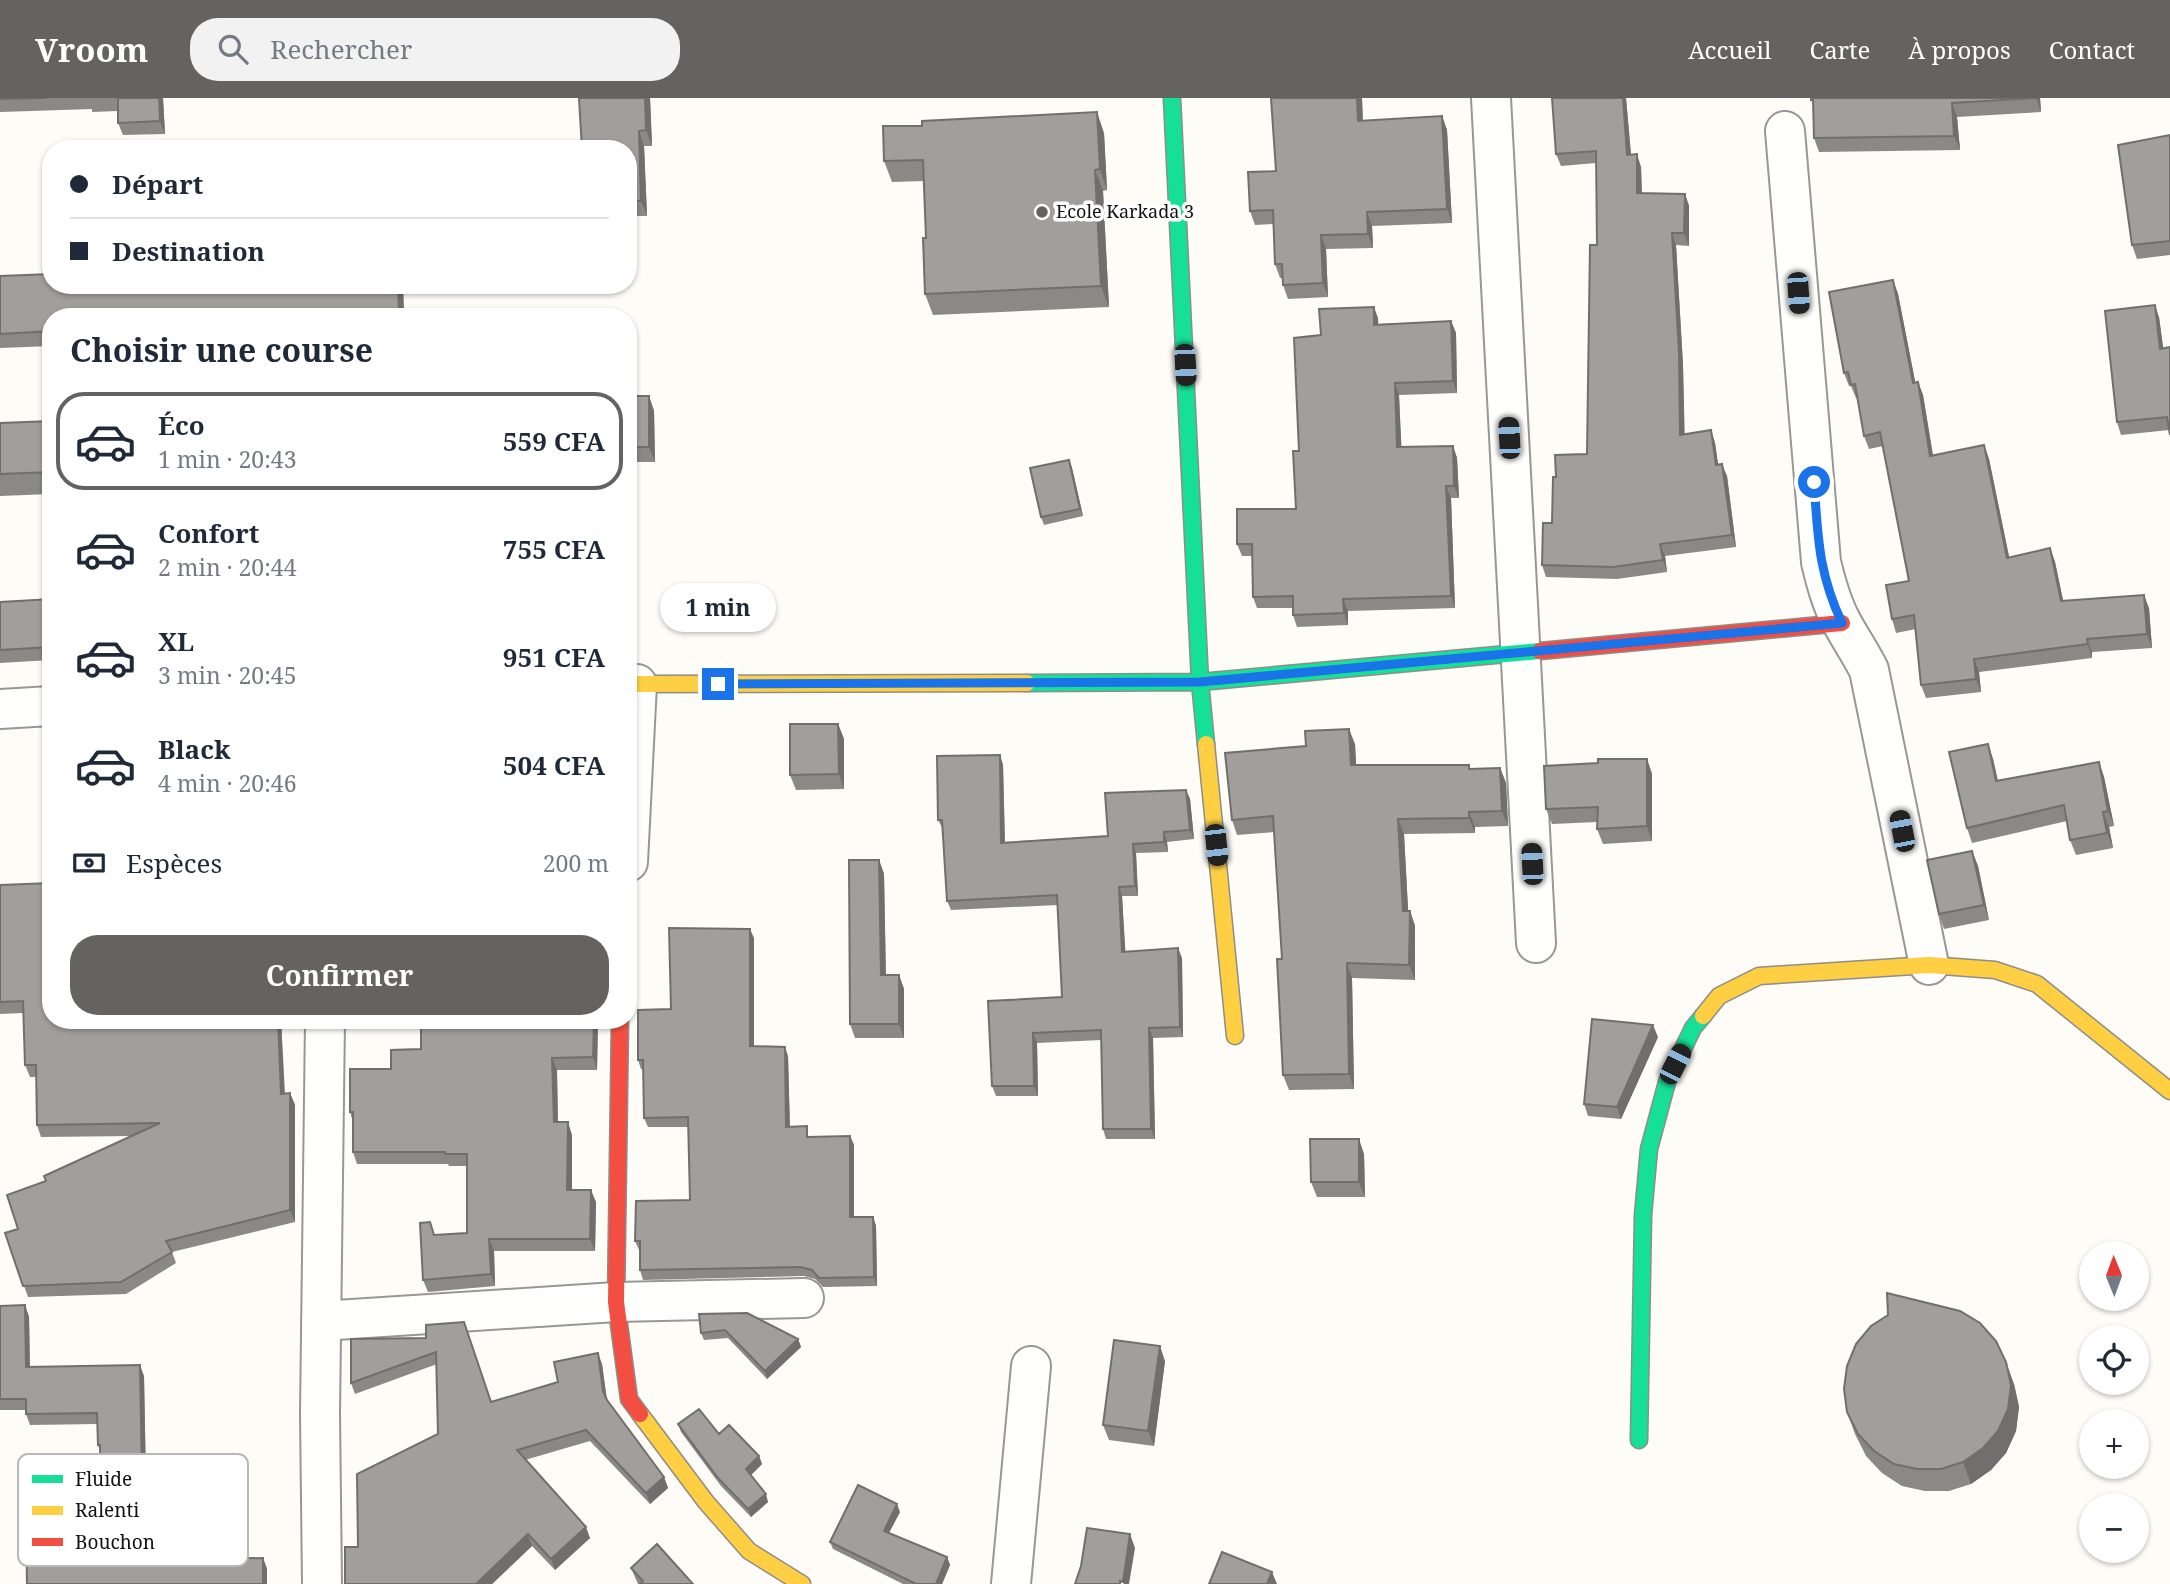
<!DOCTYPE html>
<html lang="fr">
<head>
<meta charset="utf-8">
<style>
	:root { --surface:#fff; --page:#f2f2f3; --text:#1f2937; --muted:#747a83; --line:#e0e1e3; --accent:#646362 }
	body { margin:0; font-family:"Noto Serif",serif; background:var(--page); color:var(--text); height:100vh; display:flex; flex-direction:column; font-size:26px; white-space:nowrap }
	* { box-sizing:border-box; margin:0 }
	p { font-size:23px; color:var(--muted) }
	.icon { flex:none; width:38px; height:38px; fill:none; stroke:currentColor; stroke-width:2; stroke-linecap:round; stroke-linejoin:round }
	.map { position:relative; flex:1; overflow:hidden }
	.drawer { position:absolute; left:42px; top:210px; width:595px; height:721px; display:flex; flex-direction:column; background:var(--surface); border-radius:28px; box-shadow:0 2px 5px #0004 }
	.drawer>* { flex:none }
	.banner { position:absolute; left:42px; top:42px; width:595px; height:154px; border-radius:28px; box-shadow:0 2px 5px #0004; display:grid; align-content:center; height:154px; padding:0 28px; background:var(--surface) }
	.needle { width:46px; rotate:359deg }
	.controls { position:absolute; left:2079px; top:1143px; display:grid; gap:14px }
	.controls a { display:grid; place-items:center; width:70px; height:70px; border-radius:50%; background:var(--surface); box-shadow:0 2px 5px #0004; font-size:35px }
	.end { position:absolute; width:32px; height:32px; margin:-16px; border:9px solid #1a73e8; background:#fff; box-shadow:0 0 0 4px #fff }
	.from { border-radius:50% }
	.bubble { position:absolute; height:49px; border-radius:24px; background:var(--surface); box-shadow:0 2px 5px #0004; font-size:23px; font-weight:700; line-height:49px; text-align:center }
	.car { position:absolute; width:21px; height:42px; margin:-21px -10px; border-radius:9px; box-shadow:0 0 5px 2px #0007; background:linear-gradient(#222 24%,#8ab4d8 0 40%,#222 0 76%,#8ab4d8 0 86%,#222 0) }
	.banner b { display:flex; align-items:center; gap:24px; height:66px; font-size:26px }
	.banner b+b { border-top:2px solid var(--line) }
	.banner i { width:18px; height:18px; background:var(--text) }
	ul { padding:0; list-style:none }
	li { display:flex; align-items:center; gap:21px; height:98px; margin:0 14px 10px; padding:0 14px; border:4px solid transparent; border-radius:28px }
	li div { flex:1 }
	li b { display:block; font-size:26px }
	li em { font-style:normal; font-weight:700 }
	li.on { border-color:var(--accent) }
	li>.icon { width:63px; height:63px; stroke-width:1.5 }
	h2 { padding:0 28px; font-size:32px; line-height:84px }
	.pay { display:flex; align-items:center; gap:18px; height:77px; padding:0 28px; font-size:26px }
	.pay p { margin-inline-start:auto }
	.cta { display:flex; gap:14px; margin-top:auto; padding:14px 28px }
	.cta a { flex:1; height:80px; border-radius:28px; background:var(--accent); color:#fff; font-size:28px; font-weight:700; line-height:80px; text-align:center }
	header { display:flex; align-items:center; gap:42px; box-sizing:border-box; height:98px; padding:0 35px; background:var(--accent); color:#fff }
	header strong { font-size:33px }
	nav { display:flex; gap:38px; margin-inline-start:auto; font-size:24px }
	.search { width:490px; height:63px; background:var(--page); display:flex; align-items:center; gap:18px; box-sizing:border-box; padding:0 24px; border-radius:28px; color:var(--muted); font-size:26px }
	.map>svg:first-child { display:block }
</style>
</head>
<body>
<header>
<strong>Vroom</strong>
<div class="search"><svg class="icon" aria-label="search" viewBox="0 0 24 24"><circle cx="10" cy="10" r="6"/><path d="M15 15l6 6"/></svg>Rechercher</div>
<nav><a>Accueil</a><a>Carte</a><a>À propos</a><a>Contact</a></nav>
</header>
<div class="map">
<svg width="2170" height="1486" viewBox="0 0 2170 1486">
	<rect width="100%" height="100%" fill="#fdfcf7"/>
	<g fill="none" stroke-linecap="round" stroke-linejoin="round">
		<defs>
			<path id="street" d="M1491 0 1536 845
				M1785 33 1821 464C1826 485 1831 504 1841 523 1850 540 1860 554 1869 572L1929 867
				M0 611 51 608
				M628 764 637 586
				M321 1223 616 1204 804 1200
				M322 1486 320 1316 325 922
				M1011 1486 1031 1268"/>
			<path id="fast" d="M1172 0 1200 584 1206 646
				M1027 585 1200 584 1540 553
				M1639 1342 1643 1117 1649 1051 1667 984 1693 930 1703 918"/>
			<path id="slow" d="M628 586 1027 585
				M1206 646 1235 938
				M1703 918 1719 898 1759 878 1929 867 1995 872 2037 886 2170 993
				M640 1316 706 1404 749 1453 802 1486"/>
			<path id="jam" d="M1540 553 1842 525
				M620 922 616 1204 629 1301 640 1316"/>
		</defs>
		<use href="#street" stroke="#979795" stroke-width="42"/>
		<use href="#fast" stroke="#8e8d8b" stroke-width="19"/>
		<use href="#slow" stroke="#8e8d8b" stroke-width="19"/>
		<use href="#jam" stroke="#8e8d8b" stroke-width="19"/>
		<use href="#street" stroke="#fffffe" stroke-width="38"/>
		<use href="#fast" stroke="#16e098" stroke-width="16"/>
		<use href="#slow" stroke="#ffcf43" stroke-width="16"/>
		<use href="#jam" stroke="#f24e42" stroke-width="16"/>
	</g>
	<path fill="#8a8986" d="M0 0H163L165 36 123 37 118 25V13L92 14V11L0 14Z
		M650 0 652 48H644L647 118H628V51Z
		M1271 0H1362L1363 23 1442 18 1447 32 1452 125 1372 128 1373 150 1326 151 1328 199 1288 201 1283 187 1282 180H1280L1275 166 1274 126 1255 127 1250 113 1276 73Z
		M1552 0H1626L1631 56 1641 69 1642 95 1685 96 1689 108V148L1676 147 1683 267 1684 336 1711 332 1715 345 1718 367 1727 378 1736 449 1665 458 1667 474 1617 481 1546 479 1542 467 1552 425 1556 379 1587 356 1597 147 1596 65 1561 68 1556 56Z
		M1811 0H2040L2041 14 1957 19 1960 52 1819 54 1814 40 1813 8Z
		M1104 35 1107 92 1103 93 1109 209 933 217 925 196 926 140 924 83 892 84 884 63Z
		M2170 37V157L2137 161 2132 147Z
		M0 178 403 187 404 219H51V248L0 250Z
		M1893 182 1898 196 1915 284H1918L1923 297 1933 357 1984 347 1989 361 2009 459 2050 450 2055 464 2063 503 2149 510 2152 550 2092 554V560L1979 574 1981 594 1926 600 1921 587 1916 531 1896 535 1892 521 1909 483 1883 348 1869 351 1864 338 1858 300H1856L1851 288H1849L1844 275Z
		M2159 219 2163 250 2169 332 2121 337 2117 324Z
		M1378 220V226L1451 223 1456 235 1457 295 1399 297 1401 349 1453 348 1457 360 1459 400H1451L1455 510 1348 513V527L1297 529 1293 517V510H1257L1253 499 1252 458H1242L1237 446 1296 411 1299 353 1321 237Z
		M628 298H649L654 313 655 364H628Z
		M51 323V396L0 398V325Z
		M1069 362 1072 370 1083 418 1044 427 1041 419Z
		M51 501V562L0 565V504Z
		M838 626 844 641V691L796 692 790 677Z
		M1355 646 1356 667H1469L1470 671 1500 670 1506 685 1508 728 1475 729V735L1404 736 1408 813H1410L1415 828V882L1352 880 1354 991 1289 992 1283 977 1282 861 1274 734 1237 737 1232 722Z
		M1988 646 1993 661 1998 683 2099 664 2104 679 2114 728 2109 729 2113 750 2076 757 2070 742 2067 723 1972 745 1967 730Z
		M1000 657 1003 667 1005 744 1108 738 1186 692 1190 701 1194 741 1167 744 1168 754 1136 755 1138 798H1122L1125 853 1182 860 1183 939 1153 940 1155 1041H1106L1103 1031 1101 942 1037 945 1038 998H996L992 988 1062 899 1058 807 951 812 947 803 943 731 938 722Z
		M1647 661 1652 676V743L1603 746 1597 731V724L1552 726 1546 711 1598 665Z
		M1972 753 1978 768 1989 822 1944 831 1939 816Z
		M879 762 884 776 886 877H899L904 891V940H855L850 926Z
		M0 787 51 922H281L285 995H290L295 1007V1124L172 1154 176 1165 126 1196 28 1199 5 1135 18 1131 46 1083 132 1038 41 1039 37 1027 36 979H30L25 967 23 915 0 916Z
		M754 840V948L788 958 790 1029 810 1039 850 1038 854 1047V1119H873L876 1128 877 1188 823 1189 815 1181 804 1178 643 1182 640 1172V1152H639L635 1143 690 1102 688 1029H648L644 1020 643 971H641L638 962 671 911Z
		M421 922H598L597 972H557L558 1024 572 1037V1092L596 1104 595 1153H494L495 1188 428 1194 423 1182 434 1137 467 1135V1068H449L448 1066H357L353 1054V1024L350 1014 391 971 421 951Z
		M1658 939 1621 1021 1588 1018 1584 1006Z
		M1364 1056 1365 1099H1317L1311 1084Z
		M25 1207 29 1219 30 1269 144 1278 146 1379 189 1381 200 1392V1407L205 1418V1461L263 1460 267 1471V1486H27L101 1425 100 1353 98 1347 97 1326 30 1327 26 1316V1312H0V1208Z
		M699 1216 798 1241 801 1249 767 1281 728 1240 704 1242 701 1235Z
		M426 1240 491 1304 558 1284 602 1266 607 1302 664 1379 668 1390 650 1406 590 1343 525 1362 590 1440 555 1472 532 1448 492 1486H345L358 1449 438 1336 437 1266 355 1296 351 1285Z
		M1165 1263 1154 1348 1109 1342 1103 1327Z
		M2014 1286 2019 1309 2016 1333 2006 1355 1991 1372 1971 1386 1949 1393H1925L1902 1388 1882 1375 1866 1358 1855 1336 1847 1314Z
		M678 1326 719 1336 759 1358 762 1366 751 1377 768 1404 751 1419 721 1388 681 1334Z
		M900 1414 889 1435 947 1459 950 1467 942 1486H903L833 1451 830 1444Z
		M631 1470 693 1486H638Z"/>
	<path fill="#716f6d" d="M159 0H163L165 36 160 23Z
		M645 0H650L652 48 646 32Z
		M1357 0H1362L1363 37 1358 23Z
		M1623 0H1626L1632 69 1627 57Z
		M2036 0H2040L2041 14Z
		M1952 5 1957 19 1960 52 1954 38Z
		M1097 14 1104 35 1107 92 1100 71Z
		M1442 18 1447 32 1452 125 1447 111Z
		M639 33 644 48 647 118 641 103Z
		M1637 56 1641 69 1642 107 1637 95Z
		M1095 72 1103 93 1109 209 1101 188Z
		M1685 96 1689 108V148L1684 135Z
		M1367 114 1372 128 1373 150 1368 136Z
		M1672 135 1676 147 1683 267 1685 349 1680 337Z
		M1321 137 1326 151 1328 199 1323 185Z
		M1893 182 1898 196 1918 298 1913 285Z
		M398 187H403L404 219H400L399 216Z
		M2155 207 2159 219 2165 263 2160 251Z
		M1374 209 1378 220 1379 238 1374 227Z
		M1451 223 1456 235 1457 295 1453 283Z
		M1918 284 1923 297 1935 371 1930 358Z
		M1395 285 1399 297 1402 361 1397 349Z
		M649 298 654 313 655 364 649 349Z
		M1711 332 1715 345 1720 379 1716 367Z
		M1984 347 1989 361 2012 473 2007 460Z
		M1453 348 1457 360 1459 400 1454 388Z
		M1069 362 1072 370 1083 418 1080 411Z
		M1722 366 1727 378 1736 449 1732 437Z
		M1446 388 1451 400 1455 510 1451 498Z
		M1660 446 1665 458 1667 474 1663 462Z
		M2050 450 2055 464 2066 516 2061 503Z
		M2144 497 2149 510 2152 550 2147 536Z
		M1343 501 1348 513V527L1344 515Z
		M2087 541 2092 554V560L2088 546Z
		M1974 561 1979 574 1981 594 1976 581Z
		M838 626 844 641V691L839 676Z
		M1349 631 1355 646 1357 682 1351 667Z
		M1988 646 1993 661 2001 698 1996 683Z
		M1000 657 1003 667 1005 755 1001 745Z
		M1647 661 1652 676V743L1647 728Z
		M2099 664 2104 679 2114 728 2108 713Z
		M1500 670 1506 685 1508 728 1502 713Z
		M1186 692 1190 701 1194 741 1190 732Z
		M1469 714 1475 729V735L1469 720Z
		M2103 714 2109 729 2113 750 2107 735Z
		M1398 721 1404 736 1409 828 1403 813Z
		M1164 734 1167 744 1168 754 1164 744Z
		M1133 746 1136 755 1138 798 1135 788Z
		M1972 753 1978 768 1989 822 1984 807Z
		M879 762 884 776 886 891 881 877Z
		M1119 789 1122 798 1126 863 1122 854Z
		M1410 813 1415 828V882L1409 867Z
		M750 831 754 840V958L750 948Z
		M1178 850 1182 860 1183 939 1180 929Z
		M1347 865 1352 880 1354 991 1349 976Z
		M899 877 904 891V940L899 926Z
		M278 922H281L285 1008 281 996Z
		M594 922H598L597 972 593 959Z
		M1653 927 1658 939 1621 1021 1617 1009Z
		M1149 930 1153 940 1155 1041 1151 1031Z
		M1033 935 1037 945 1038 998 1034 988Z
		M785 949 788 958 790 1038 786 1029Z
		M552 960 557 972 558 1037 554 1024Z
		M290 995 295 1007V1124L290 1112Z
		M568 1024 572 1037V1104L567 1092Z
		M850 1038 854 1047V1129L850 1119Z
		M1359 1041 1364 1056 1365 1099 1359 1084Z
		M591 1092 596 1104 595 1153 590 1141Z
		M873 1119 876 1128 877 1188 874 1179Z
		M489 1141 494 1153 495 1188 491 1176Z
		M25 1207 29 1219 30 1280 26 1269Z
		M798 1241 801 1249 767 1281 765 1273Z
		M1160 1248 1165 1263 1154 1348 1148 1333Z
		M598 1255 602 1266 607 1304 603 1293Z
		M2006 1264 2014 1286 2019 1309 2016 1333 2006 1355 1991 1372 1971 1386 1963 1364Z
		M140 1267 144 1278 146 1390 142 1379Z
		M759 1358 762 1366 749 1379 746 1371Z
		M664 1379 668 1390 650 1406 646 1395Z
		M196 1381 200 1392 201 1418 196 1407Z
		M766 1396 768 1404 751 1419 748 1411Z
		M897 1406 900 1414 886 1440 884 1433Z
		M201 1407 205 1418 206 1472 201 1461Z
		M586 1429 590 1440 555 1472 551 1461Z
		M528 1436 532 1448 492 1486H476Z
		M1130 1436 1135 1450 1129 1486H1124L1123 1484Z
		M947 1459 950 1467 942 1486H936Z
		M263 1460 267 1471V1486H263Z
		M1272 1474 1277 1486H1267Z"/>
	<path fill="#a19f9c" stroke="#716f6d" stroke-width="2" d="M0 0H46L0 1Z
		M118 0H159L160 23 118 25Z
		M579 0H645L646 32 639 33 641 103H628V51H582Z
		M1271 0H1357L1358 23 1442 18 1447 111 1367 114 1368 136 1321 137 1323 185 1283 187 1282 166H1275L1273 112 1250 113 1248 74 1276 73Z
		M1552 0H1623L1627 57 1637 56V95L1685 96 1684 135H1672L1679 255 1680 337 1711 332 1716 367 1722 366 1732 437 1660 446 1663 462 1613 469 1542 467 1543 425H1552L1553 379H1556L1555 357 1587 356 1590 147H1597L1596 53 1556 56Z
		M1811 0H2036L1952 5 1954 38 1814 40 1813 1 1811 2Z
		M1097 14 1100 71 1095 72 1101 188 925 196 923 140H926L923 62 884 63 883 28H922V23Z
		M2170 37V143L2132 147 2118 47Z
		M51 176V187H398L399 216 309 219H51V233L0 236V178Z
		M1893 182 1913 285 1918 284 1930 358 1984 347 2007 460 2050 450 2061 503 2144 497 2147 536 2087 541 2088 546 1974 561 1976 581 1921 587 1914 517 1892 521 1886 487 1909 483 1880 334 1864 338 1855 286 1851 287 1848 274 1844 275 1829 194Z
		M2155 207 2160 251 2170 249V337L2167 319 2117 324 2105 213Z
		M1374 209V227L1451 223 1453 283 1395 285 1397 349 1453 348 1454 388H1446L1451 498 1343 501 1344 515 1293 517V498L1253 499 1252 446H1237V411H1296L1293 353H1299L1294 240 1321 237 1319 211Z
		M628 298H649V349H628Z
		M51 323V374L0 376V325Z
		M1069 362 1080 411 1041 419 1030 370Z
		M51 501V549L0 552V504Z
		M790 626H838L839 676 790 677Z
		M1349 631 1351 667H1469V671L1500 670 1502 713 1469 714V720L1398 721 1403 813H1410L1409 867 1347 865 1349 976 1283 977 1277 861H1282L1273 718 1232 722 1225 655 1306 648 1305 633Z
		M1988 646 1996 683 2099 664 2108 713 2103 714 2107 735 2070 742 2064 707 1967 730 1949 654Z
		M47 649H51V730Z
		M1000 657 1001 745 1108 738 1105 695 1186 692 1190 732 1164 734V744L1133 746 1135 788 1119 789 1122 854 1178 850 1180 929 1149 930 1151 1031H1103L1101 932 1033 935 1034 988H992L988 903 1062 899 1057 797 947 803 942 722H938L937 658Z
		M1598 661H1647V728L1597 731 1598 709 1546 711 1544 668 1598 665Z
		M1972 753 1984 807 1939 816 1927 762Z
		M849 762H879L881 877H899V926H850Z
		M51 785V922H278L281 996 290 995V1112L166 1143 172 1154 121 1184 23 1188 5 1135 18 1131 7 1097 46 1083 44 1078 160 1025 37 1027 36 967H25L23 903 0 904V787Z
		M669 830 750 831V948L785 949 786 1029 807 1028V1039L850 1038V1119H873L874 1179 819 1180 812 1172 800 1169 640 1172V1143H635L636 1103 690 1102 688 1019 644 1020 643 962H638V912L671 911Z
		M1592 921 1653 927 1617 1009 1584 1006Z
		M421 922H594L593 959 552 960 554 1024H568L567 1092H591L590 1141H489L491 1176 423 1182 420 1125 430 1124 434 1137 467 1135V1056H445V1054H353V1014H350V971H391V952L421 951Z
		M1310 1041H1359V1084H1311Z
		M1887 1195 1960 1213 1980 1225 1996 1243 2006 1264 2011 1287 2008 1311 1998 1333 1983 1350 1963 1364 1941 1371H1917L1894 1366 1874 1353 1858 1336 1847 1314 1844 1291 1847 1268 1856 1246 1871 1228 1888 1217Z
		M25 1207 26 1269 140 1267 142 1379 188 1378V1381H196V1407H201V1461L263 1460V1486H27L26 1426 101 1425 100 1347H98L97 1315 26 1316V1301H0V1208Z
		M747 1215 798 1241 765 1273 725 1232 701 1235 699 1216Z
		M464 1224 491 1304 558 1284 554 1264 598 1255 603 1293 607 1302 664 1379 646 1395 586 1332 517 1352 586 1429 551 1461 528 1436 476 1486H345V1449H358L357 1376 438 1336 436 1254 351 1285V1241L426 1240V1227Z
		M1114 1242 1160 1248 1148 1333 1103 1327Z
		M699 1311 719 1336 729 1327 759 1358 746 1371 766 1396 748 1411 718 1380 678 1326Z
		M858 1387 897 1406 884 1433 947 1459 936 1486H916L830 1444Z
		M1087 1430 1130 1436 1123 1484 1120 1483V1486H1075L1081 1468Z
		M657 1446 693 1486H640L643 1483 631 1470Z
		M1222 1454 1272 1474 1267 1486H1209Z"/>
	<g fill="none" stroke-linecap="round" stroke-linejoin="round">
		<path stroke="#1a73e8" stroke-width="9" d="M718 586 1200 584 1842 525C1818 474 1818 438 1814 384"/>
	</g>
	<circle fill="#646362" stroke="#fff" stroke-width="2.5" cx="1042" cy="114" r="7"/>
	<g text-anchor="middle" stroke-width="7" stroke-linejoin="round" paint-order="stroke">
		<g font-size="18" fill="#111" stroke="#fff" text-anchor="start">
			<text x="1056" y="120">Ecole Karkada 3</text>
		</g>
	</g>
	<rect x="18" y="1356" width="230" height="112" rx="10" fill="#fff" stroke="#b8b8b8" stroke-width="2"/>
	<rect x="32" y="1377" width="31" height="8" fill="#16e098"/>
	<rect x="32" y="1408" width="31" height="9" fill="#ffcf43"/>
	<rect x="32" y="1440" width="31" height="8" fill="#f24e42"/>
	<g font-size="19" fill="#111">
		<text x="75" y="1388">Fluide</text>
		<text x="75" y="1419">Ralenti</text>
		<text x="75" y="1451">Bouchon</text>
	</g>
</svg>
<div class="controls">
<a><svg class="needle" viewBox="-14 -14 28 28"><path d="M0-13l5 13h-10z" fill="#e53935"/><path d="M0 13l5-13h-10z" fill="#747a83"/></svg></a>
<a><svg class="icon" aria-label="locate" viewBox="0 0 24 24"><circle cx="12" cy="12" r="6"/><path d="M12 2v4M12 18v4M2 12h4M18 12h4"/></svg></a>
<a>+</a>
<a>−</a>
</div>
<i class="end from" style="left:1814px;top:384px"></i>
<i class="end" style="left:718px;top:586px"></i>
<div class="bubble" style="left:660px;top:485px;width:116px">1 min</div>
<i class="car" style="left:1798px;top:195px;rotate:176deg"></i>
<i class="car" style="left:1185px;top:267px;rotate:177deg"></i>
<i class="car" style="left:1509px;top:340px;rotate:357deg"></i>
<i class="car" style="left:1902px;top:733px;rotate:349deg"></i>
<i class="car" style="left:1216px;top:747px;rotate:174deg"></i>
<i class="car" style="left:1532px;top:766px;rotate:357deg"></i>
<i class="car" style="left:1675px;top:966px;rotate:27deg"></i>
<div class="banner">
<b><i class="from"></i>Départ</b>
<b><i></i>Destination</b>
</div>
<section class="drawer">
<h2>Choisir une course</h2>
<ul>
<li class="on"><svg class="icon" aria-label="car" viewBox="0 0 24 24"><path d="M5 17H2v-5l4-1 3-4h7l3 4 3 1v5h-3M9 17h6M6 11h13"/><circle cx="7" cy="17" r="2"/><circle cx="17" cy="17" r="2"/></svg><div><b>Éco</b><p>1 min · 20:43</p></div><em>559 CFA</em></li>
<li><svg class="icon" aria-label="car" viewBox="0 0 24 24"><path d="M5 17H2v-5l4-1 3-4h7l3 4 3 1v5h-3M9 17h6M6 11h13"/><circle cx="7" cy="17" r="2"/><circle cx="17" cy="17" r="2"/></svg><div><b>Confort</b><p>2 min · 20:44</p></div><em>755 CFA</em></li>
<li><svg class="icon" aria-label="car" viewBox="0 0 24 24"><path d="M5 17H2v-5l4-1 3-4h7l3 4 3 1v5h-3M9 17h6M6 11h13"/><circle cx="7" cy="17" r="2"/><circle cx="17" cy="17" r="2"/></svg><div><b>XL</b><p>3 min · 20:45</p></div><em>951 CFA</em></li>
<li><svg class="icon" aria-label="car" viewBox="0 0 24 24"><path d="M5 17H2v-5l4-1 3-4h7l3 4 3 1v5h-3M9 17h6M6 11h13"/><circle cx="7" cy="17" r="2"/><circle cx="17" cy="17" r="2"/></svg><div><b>Black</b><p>4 min · 20:46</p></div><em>504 CFA</em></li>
</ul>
<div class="pay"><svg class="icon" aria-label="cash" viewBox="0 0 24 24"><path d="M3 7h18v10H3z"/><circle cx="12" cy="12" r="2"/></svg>Espèces<p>200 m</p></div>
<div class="cta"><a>Confirmer</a></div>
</section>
</div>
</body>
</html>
